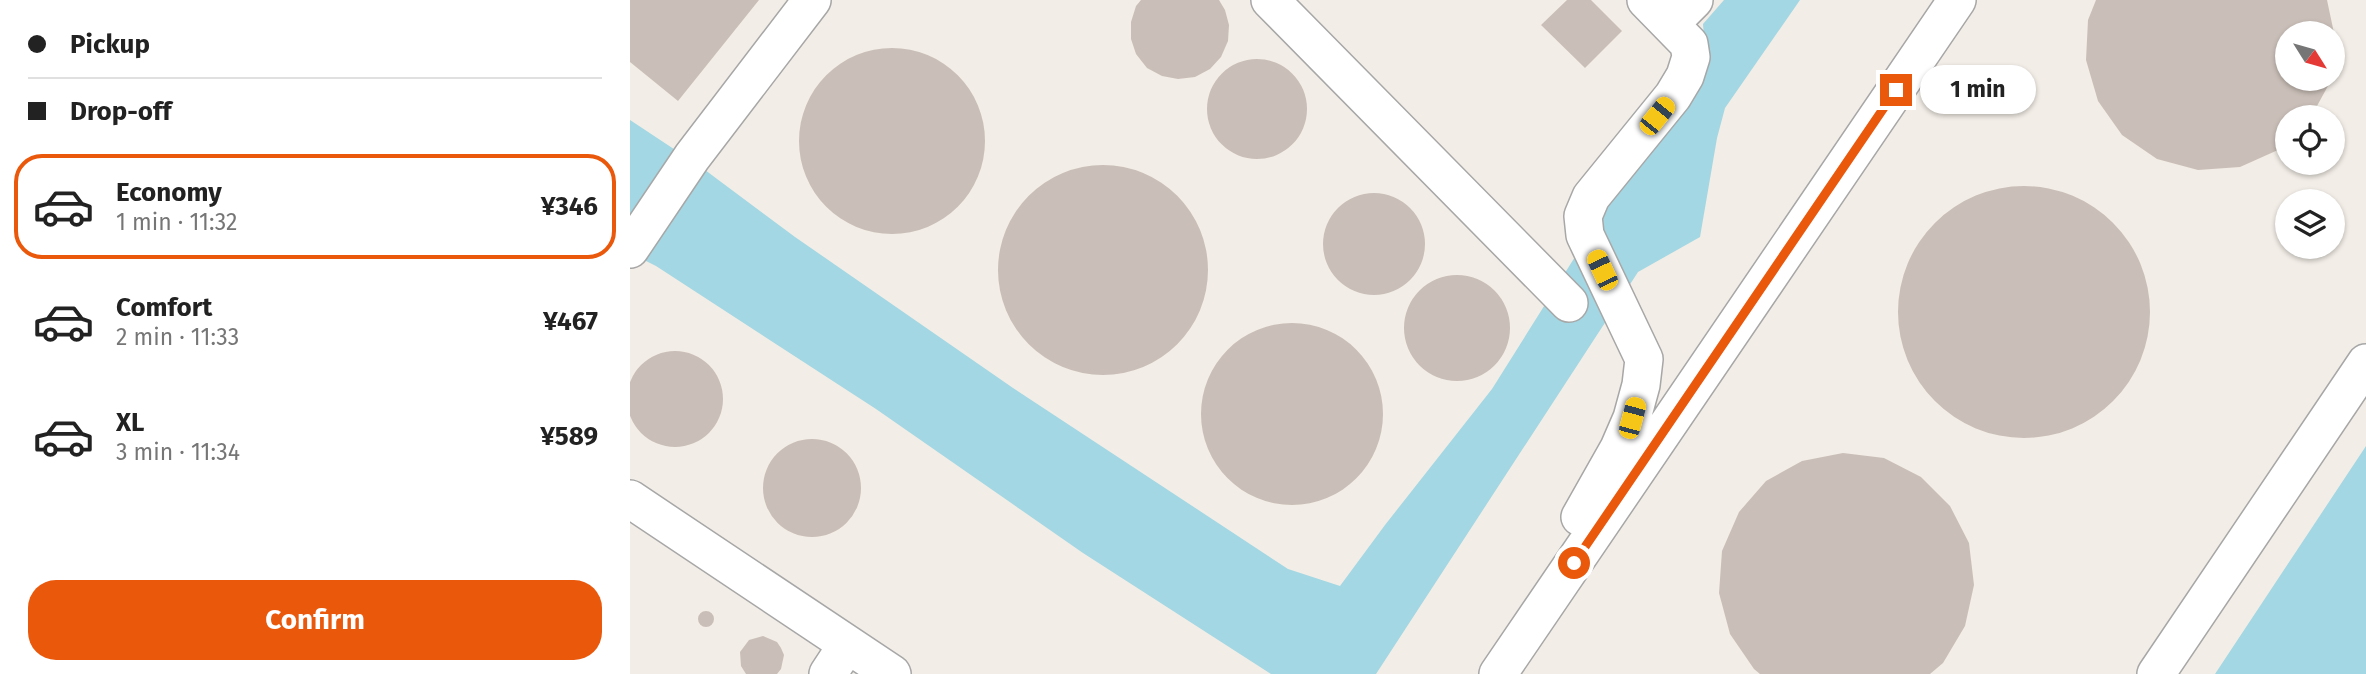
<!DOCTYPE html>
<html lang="en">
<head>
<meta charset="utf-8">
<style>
	:root { --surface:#fff; --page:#f6f6f6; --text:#222; --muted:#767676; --line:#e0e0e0; --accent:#ea580c }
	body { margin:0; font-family:"Fira Sans",sans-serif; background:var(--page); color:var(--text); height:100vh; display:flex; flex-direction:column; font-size:26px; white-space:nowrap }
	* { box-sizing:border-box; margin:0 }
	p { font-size:23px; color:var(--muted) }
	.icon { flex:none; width:38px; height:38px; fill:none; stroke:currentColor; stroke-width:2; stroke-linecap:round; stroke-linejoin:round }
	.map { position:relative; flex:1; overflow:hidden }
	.side { display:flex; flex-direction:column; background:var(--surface); width:630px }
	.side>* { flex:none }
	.hud { display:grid; align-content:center; height:154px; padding:0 28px; background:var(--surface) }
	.needle { width:46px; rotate:127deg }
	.fabs { position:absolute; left:1645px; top:21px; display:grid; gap:14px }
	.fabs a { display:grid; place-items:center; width:70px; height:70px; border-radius:50%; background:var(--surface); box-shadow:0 2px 5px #0004; font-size:35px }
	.end { position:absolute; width:32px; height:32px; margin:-16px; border:9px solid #ea580c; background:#fff; box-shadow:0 0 0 4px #fff }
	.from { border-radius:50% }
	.bubble { position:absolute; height:49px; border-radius:24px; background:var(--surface); box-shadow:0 2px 5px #0004; font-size:23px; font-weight:700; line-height:49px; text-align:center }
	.car { position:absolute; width:21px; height:42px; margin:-21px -10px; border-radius:9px; box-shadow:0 0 5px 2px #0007; background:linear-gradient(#f5c518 24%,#345 0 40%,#f5c518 0 76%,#345 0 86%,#f5c518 0) }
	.hud b { display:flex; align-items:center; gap:24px; height:66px; font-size:26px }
	.hud b+b { border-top:2px solid var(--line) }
	.hud i { width:18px; height:18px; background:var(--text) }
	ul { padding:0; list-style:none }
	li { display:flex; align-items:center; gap:21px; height:105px; margin:0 14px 10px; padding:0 14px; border:4px solid transparent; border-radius:28px }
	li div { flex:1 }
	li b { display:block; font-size:26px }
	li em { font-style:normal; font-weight:700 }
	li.current { border-color:var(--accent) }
	li>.icon { width:63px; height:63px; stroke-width:1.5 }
	.cta { display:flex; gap:14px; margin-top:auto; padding:14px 28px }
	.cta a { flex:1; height:80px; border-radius:28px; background:var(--accent); color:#fff; font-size:28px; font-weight:700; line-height:80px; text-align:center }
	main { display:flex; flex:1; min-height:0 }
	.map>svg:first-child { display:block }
</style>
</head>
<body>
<main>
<section class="side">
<div class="hud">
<b><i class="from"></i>Pickup</b>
<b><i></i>Drop-off</b>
</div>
<ul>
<li class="current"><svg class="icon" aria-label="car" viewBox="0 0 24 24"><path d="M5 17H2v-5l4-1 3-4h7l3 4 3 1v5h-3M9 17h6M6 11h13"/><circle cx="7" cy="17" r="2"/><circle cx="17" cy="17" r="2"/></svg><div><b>Economy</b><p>1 min · 11:32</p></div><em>¥346</em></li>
<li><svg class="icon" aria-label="car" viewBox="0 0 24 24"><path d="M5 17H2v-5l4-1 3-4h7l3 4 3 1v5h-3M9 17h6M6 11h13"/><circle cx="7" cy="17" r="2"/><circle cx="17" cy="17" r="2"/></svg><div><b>Comfort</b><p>2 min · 11:33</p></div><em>¥467</em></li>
<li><svg class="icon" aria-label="car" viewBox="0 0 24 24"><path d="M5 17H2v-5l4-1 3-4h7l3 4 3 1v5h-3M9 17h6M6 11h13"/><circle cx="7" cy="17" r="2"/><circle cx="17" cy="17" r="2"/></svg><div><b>XL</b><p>3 min · 11:34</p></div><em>¥589</em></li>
</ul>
<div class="cta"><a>Confirm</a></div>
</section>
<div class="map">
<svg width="1736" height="674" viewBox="0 0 1736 674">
	<rect width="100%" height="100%" fill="#f2ede6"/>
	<path fill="#a2d7e3" d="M1094 0H1170L1095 108 1087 138 1070 237 1008 272 746 674H641L453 553 246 409 26 266 0 253V120L71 167 165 237 383 388 658 569 710 586 755 525 862 389 1075 50 1073 24Z
		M1736 446V674H1585Z"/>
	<path fill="#cabfb8" d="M0 0H129L48 101 0 62Z
		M511 0H589L595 10 599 25 598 41 591 57 580 69 565 77 548 79 532 76 517 68 506 54 501 39V22L506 6Z
		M937 0H961L992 31 955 68 911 25Z
		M1466 0H1697L1704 33H1657V79H1700L1699 84 1681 117H1657V142L1648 150 1610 167 1568 170 1527 159 1492 135 1468 101 1456 60 1458 20Z
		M169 141a93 93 0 1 1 186 0a93 93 0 1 1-186 0Z
		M577 109a50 50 0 1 1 100 0a50 50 0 1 1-100 0Z
		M368 270a105 105 0 1 1 210 0a105 105 0 1 1-210 0Z
		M1268 312a126 126 0 1 1 252 0a126 126 0 1 1-252 0Z
		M693 244a51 51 0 1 1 102 0a51 51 0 1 1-102 0Z
		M774 328a53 53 0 1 1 106 0a53 53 0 1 1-106 0Z
		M571 414a91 91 0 1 1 182 0a91 91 0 1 1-182 0Z
		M-3 399a48 48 0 1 1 96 0a48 48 0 1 1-96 0Z
		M133 488a49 49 0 1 1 98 0a49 49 0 1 1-98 0Z
		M1213 453 1254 458 1291 477 1320 506 1339 543 1344 585 1335 626 1313 663 1300 674H1130L1124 669 1100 634 1089 593 1092 551 1109 512 1136 481 1172 461Z
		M68 619a8 8 0 1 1 16 0a8 8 0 1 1-16 0Z
		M133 636 147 642 151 648 154 655 151 669 147 674H116L111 666 110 652 119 640Z"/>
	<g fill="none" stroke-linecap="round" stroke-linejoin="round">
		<defs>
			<path id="minor" d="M640 0 939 303
				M1040 24 1064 0
				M0 249 62 157 182 0
				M0 499 262 674
				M950 517 989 448 1002 418 1011 385 1014 359 955 235 953 216 961 197 1043 96 1055 76 1061 57 1059 44 1016 0
				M198 674 217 645
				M868 674 1327 0
				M1526 674 1736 363"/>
		</defs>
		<use href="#minor" stroke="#a7a7a7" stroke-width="40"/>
		<use href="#minor" stroke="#fff" stroke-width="37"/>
	</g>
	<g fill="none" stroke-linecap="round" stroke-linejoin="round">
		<path stroke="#ea580c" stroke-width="9" d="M944 563 1266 90"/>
	</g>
</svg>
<div class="fabs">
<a><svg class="needle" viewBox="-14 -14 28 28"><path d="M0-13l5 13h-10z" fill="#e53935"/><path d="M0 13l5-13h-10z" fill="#767676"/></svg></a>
<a><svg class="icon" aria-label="locate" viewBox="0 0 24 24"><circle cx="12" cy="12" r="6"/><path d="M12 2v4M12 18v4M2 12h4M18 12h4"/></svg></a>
<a><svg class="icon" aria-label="layers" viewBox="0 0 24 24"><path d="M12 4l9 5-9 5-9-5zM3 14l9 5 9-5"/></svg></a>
</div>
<i class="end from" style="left:944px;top:563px"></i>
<i class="end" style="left:1266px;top:90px"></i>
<div class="bubble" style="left:1290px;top:65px;width:116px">1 min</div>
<i class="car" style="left:1027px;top:116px;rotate:39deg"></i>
<i class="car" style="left:972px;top:270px;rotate:335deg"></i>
<i class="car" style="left:1002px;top:418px;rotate:15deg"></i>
</div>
</main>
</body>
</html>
